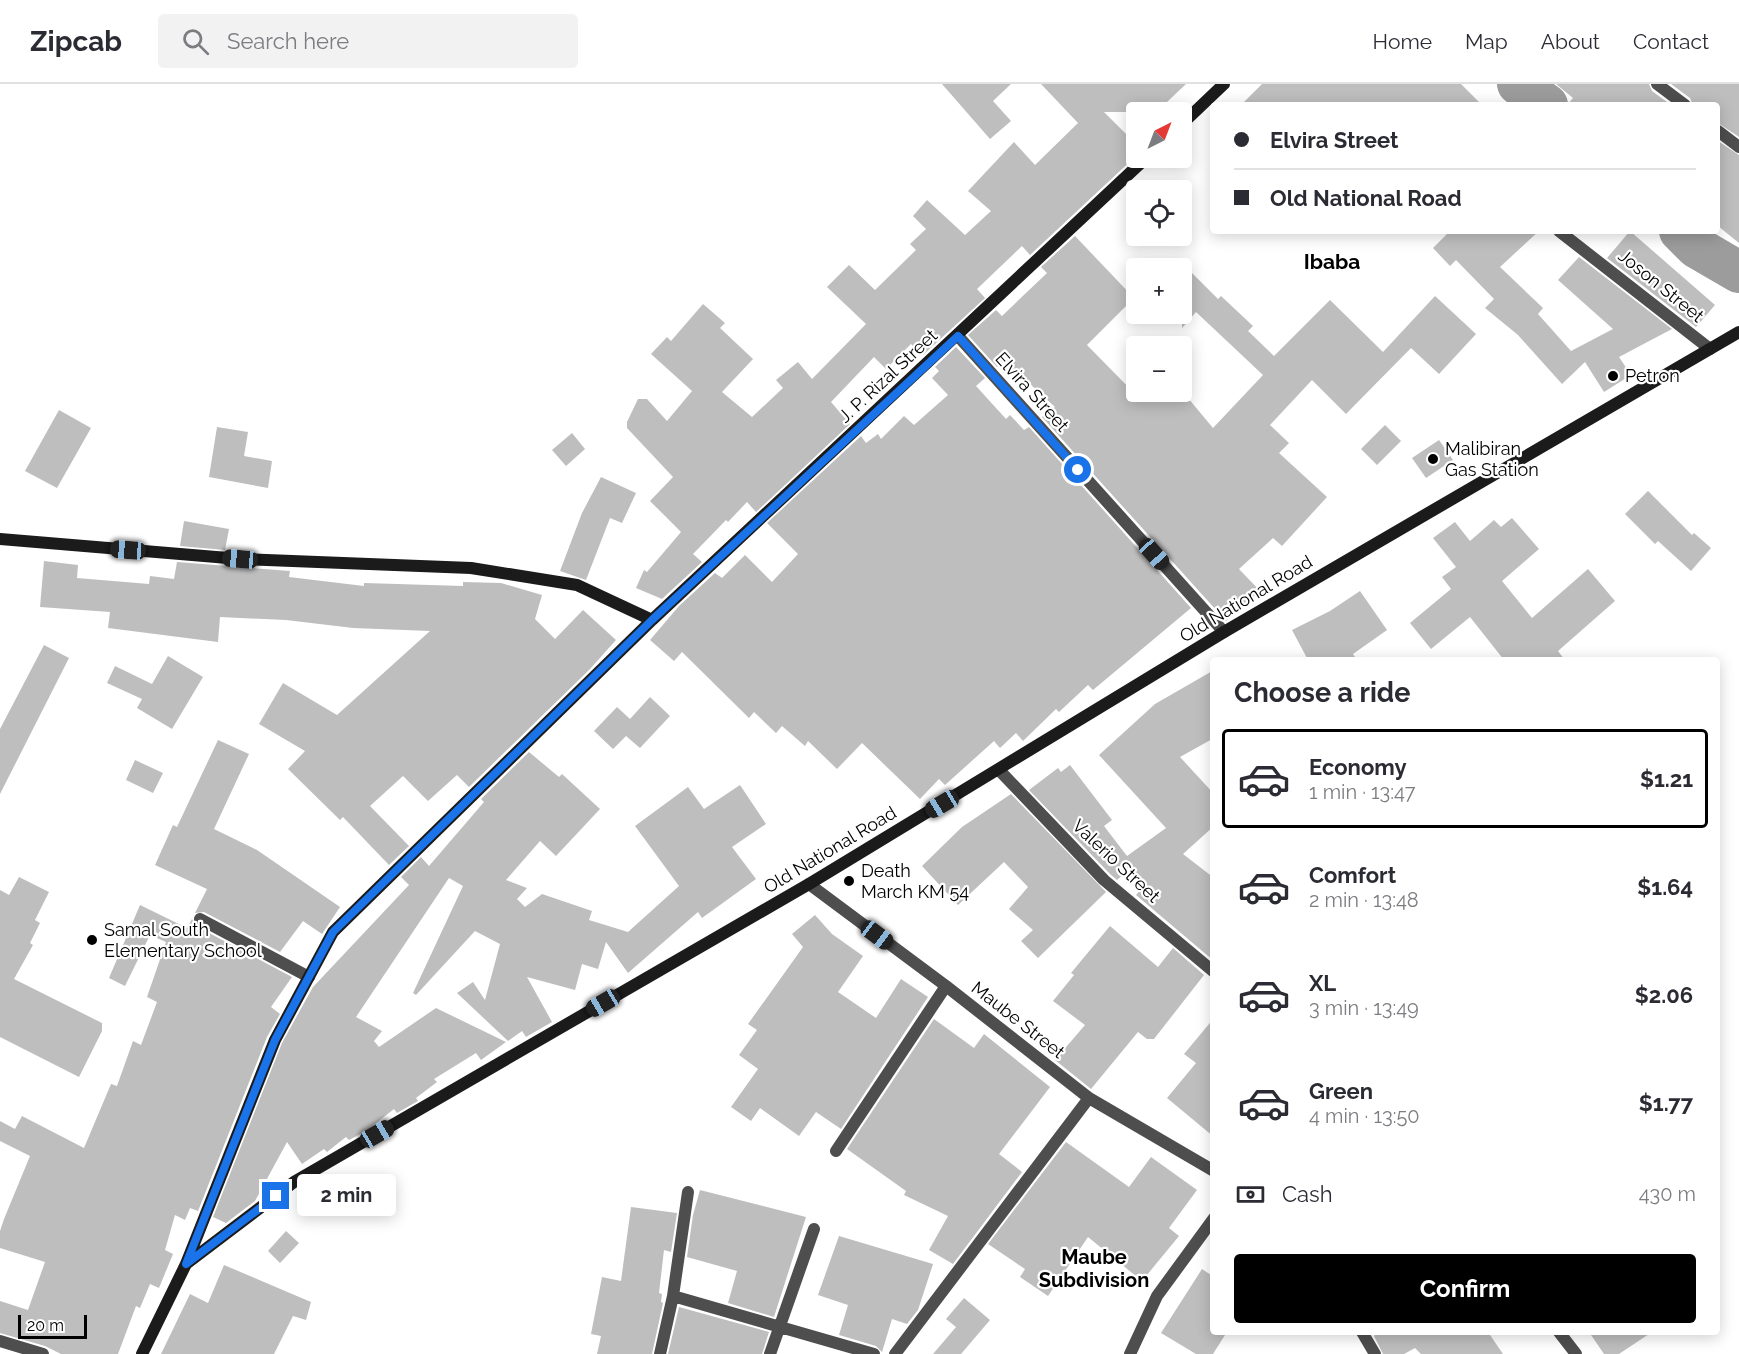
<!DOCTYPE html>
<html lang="en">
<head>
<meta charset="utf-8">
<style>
	:root { --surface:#fff; --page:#f2f2f3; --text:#2b2b33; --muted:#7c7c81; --line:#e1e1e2; --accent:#000 }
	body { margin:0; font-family:Raleway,sans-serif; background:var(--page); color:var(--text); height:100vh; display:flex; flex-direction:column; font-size:22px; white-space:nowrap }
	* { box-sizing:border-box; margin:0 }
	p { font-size:20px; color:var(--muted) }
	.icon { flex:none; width:33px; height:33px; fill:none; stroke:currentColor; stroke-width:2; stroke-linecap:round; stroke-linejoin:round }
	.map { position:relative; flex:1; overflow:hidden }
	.details { position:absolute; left:1210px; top:573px; width:510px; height:678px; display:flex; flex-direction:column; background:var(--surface); border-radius:6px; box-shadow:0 3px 15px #0003 }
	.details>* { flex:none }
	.hud { position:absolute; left:1210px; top:18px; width:510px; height:132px; border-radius:6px; box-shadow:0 3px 15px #0003; display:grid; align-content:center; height:132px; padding:0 24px; background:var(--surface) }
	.needle { width:39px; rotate:42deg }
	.buttons { position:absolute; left:1126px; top:18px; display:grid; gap:12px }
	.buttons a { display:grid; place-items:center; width:66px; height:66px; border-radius:6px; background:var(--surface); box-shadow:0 3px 15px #0003; font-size:30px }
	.scale { position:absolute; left:18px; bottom:15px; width:69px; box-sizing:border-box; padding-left:6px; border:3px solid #000; border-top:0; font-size:16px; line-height:21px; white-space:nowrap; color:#000; -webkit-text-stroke:4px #fff; paint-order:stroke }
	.end { position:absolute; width:27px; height:27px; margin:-14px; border:8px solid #1a73e8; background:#fff; box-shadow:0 0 0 3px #fff }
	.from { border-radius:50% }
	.bubble { position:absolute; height:42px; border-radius:6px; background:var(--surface); box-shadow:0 3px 15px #0003; font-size:20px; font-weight:700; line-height:42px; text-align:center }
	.car { position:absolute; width:18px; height:36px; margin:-18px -9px; border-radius:8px; box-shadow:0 0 4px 2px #0007; background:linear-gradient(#222 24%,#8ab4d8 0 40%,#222 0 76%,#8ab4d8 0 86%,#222 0) }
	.hud b { display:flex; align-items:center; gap:21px; height:57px; font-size:22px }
	.hud b+b { border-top:2px solid var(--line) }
	.hud i { width:15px; height:15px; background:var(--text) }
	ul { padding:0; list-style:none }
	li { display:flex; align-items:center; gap:18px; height:99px; margin:0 12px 9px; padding:0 12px; border:3px solid transparent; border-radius:6px }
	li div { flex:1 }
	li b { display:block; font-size:22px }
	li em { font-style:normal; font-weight:700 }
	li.active { border-color:var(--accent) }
	li>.icon { width:54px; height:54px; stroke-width:1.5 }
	h2 { padding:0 24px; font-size:27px; line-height:72px }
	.pay { display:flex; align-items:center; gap:15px; height:66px; padding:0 24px; font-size:22px }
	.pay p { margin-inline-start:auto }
	.cta { display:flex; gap:12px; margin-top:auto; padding:12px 24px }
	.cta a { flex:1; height:69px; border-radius:6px; background:var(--accent); color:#fff; font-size:24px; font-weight:700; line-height:69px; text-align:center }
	header { display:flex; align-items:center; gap:36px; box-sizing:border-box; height:84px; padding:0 30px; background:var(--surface); border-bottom:2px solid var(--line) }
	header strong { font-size:28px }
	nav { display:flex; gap:33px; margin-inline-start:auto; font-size:21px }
	.search { width:420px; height:54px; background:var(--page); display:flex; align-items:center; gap:15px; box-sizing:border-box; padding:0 21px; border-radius:6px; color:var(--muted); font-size:22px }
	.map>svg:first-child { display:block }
</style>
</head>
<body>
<header>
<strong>Zipcab</strong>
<div class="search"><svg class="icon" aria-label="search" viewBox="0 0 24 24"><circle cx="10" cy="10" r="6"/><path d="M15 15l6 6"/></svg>Search here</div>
<nav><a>Home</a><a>Map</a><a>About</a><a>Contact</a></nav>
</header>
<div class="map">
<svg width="1739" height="1270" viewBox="0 0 1739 1270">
	<rect width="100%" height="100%" fill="#fff"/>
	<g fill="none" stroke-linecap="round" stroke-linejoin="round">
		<path stroke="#9c9c9c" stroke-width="42" d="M1518 0 1547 21
			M1680 147 1696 163 1739 188"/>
	</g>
	<path fill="#bebebe" d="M942 0H1011L993 17 1011 37 990 55Z
		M1041 0H1186L1167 18 1177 28H1104L1137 61V71L1030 171 1022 162 977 205 985 214 923 271 911 260 886 285 874 273 831 318 850 340 756 428 747 418 728 438 726 436 693 470 702 478 662 515 636 504 644 486 647 488 681 448 650 417 673 393 627 344V338L638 315H647L667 337 692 307 651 270 667 253 671 257 703 220 725 239 720 244 753 275 722 308 752 333 783 304 776 296 798 278 812 295 866 240 827 203 849 181 875 206 916 166 910 160 926 145 913 132 927 116 965 151 991 127 968 107 1014 58 1035 81 1078 39Z
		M1262 0H1461L1482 21H1241Z
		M1556 0H1649L1652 7 1671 21H1567L1573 14Z
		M1671 0H1739V53L1718 39V21H1693L1690 14Z
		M1718 57 1739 71V159L1718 142Z
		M1450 147H1539L1500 183 1543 224 1538 230 1571 267 1613 245 1558 196 1579 173 1672 245 1619 273 1631 291 1604 308 1585 278 1562 300 1518 251 1485 224 1494 215 1456 176 1450 182 1433 164Z
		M1630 147 1715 221 1696 243 1607 174Z
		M1075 152 1134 214 1087 261 1142 317 1154 308H1183L1213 344 1263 291 1196 228 1182 244V179L1218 215 1221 212 1253 242 1248 247 1274 272 1330 216 1383 268 1435 212 1476 250 1439 290 1411 264 1346 330 1312 296 1270 341 1289 359 1279 369 1327 413 1282 462 1273 454 1239 485 1260 507 1226 537 1042 333 1055 323 1004 276 997 283 968 251 996 226 1002 232 1047 189 1041 183Z
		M956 263 985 294 976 302 1006 335 1010 331 1024 346 1029 343 1191 524 1093 606 1088 601 1059 628 1056 625 1023 657 1016 649 1000 664 994 657 945 701 939 695 920 715 862 659 837 685 808 657 805 662 782 642 776 649 754 628 749 634 682 568 674 577 650 556 679 522 715 489 722 494 745 471 772 498 798 470 767 439 861 352 866 359 878 350 881 355 904 332 914 341 948 311 932 294 939 287 935 283Z
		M59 326 91 344 57 404 25 387Z
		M1385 341 1401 357 1377 381 1361 365Z
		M217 343 248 348 244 372 272 377 268 404 209 393Z
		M572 349 585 365 566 382 552 366Z
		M1439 356 1453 376 1426 394 1412 374Z
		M601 393 636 409 622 439 610 434 586 496 560 487 582 429Z
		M1648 407 1692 451 1694 449 1711 464 1691 487 1658 457 1655 460 1625 430Z
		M1512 434 1539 465 1502 497 1532 534 1588 485 1615 517 1558 567 1565 576H1504L1470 533 1431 565 1410 539 1451 505 1442 493 1456 483 1433 454 1455 438 1470 457 1494 436 1501 443Z
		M184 437 229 445 225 466 180 462Z
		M44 477 78 481 77 494 149 500 150 492 174 495 177 478 290 487 289 493 364 502V499L463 502V498L501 499 542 511 535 535 555 555 583 526 616 556 590 585 469 703 457 691 428 717 403 692 370 722 409 762 389 781 343 733 340 736 288 685 305 667 259 640 283 599 337 631 430 547 353 544 286 536 220 533 218 558 108 544 110 528 40 523Z
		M1360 507 1387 546 1353 570 1357 576H1308L1292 546 1330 527Z
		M44 561 69 574 0 710V645Z
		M168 572 203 593 172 645 137 624 142 615 107 599 115 582 152 600Z
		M1214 586V654L1180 673 1214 710V742L1183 770 1214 794V877L1136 811 1142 804 1125 789 1117 796 1110 790 1029 706 1058 684 1061 688 1070 681 1112 736 1104 742 1127 772 1166 744 1099 671 1155 620Z
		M650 613 670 632 640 664 626 652 613 665 594 647 617 623 630 635Z
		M218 656 249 670 214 745 257 766 340 823 322 850 303 837 280 868 204 828 195 829 207 805 155 781 173 741 177 743Z
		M529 668 559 693 562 690 600 725 556 772 540 757 506 796 527 804 517 815 525 823 542 810 592 827 589 836 628 848 679 802 635 742 688 703 704 725 740 701 766 740 732 763 756 795 702 834 698 828 628 889 606 858 598 885 582 880 575 906 527 893 552 938 526 953 522 947 508 957 457 909 473 898 485 916 500 860 475 847 416 911 413 909 463 802 449 794 356 933 382 947 374 957 379 963 436 924 506 958 481 976 476 969 434 995 437 998 416 1014 418 1017 397 1029 394 1025 366 1047 349 1056 346 1053 327 1068 324 1065 302 1080 287 1058 255 1117 226 1139 213 1133 282 959 313 903 409 801 401 793 421 773 429 782 484 718 481 715Z
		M135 676 163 689 153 709 126 696Z
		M1011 710 1106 808 1038 874 1021 857 1033 846 1009 825 1028 803 1004 778 958 821 922 782 962 743Z
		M19 793 49 808 35 836 40 839 30 859 33 861 14 895 102 939V947L79 993 0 953V806L9 811Z
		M140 821 187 844 192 835 196 842 292 893 271 923 280 930 267 953 198 1127 190 1124 185 1136 175 1131 165 1166 173 1170 159 1204 150 1200 140 1224 136 1222 118 1270H61L45 1262 0 1249V1217L28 1226 45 1178 0 1164V1147L4 1135 30 1072 0 1057V1037L15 1045 22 1032 84 1064 111 1000 117 1002 133 957 141 961 157 918 147 913 166 858 150 851 125 902 109 894Z
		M815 831 832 850 863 872 838 908 876 934 901 895 928 913 841 1045 816 1028 799 1052 760 1024 751 1037 731 1023 758 985 739 971 757 946 748 940 803 863 792 850Z
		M1110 842 1158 883 1173 864 1204 891 1154 955H1147L1138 948 1091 1005 1055 976 1085 941 1053 917 1074 891 1071 889Z
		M1214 934V1053L1167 1014 1196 979 1184 970Z
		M934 935 974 964 984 950 1050 1003 999 1070 1022 1088 953 1180 929 1166 948 1132 904 1111 906 1107 847 1065Z
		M1066 1058 1129 1103 1151 1073 1197 1106 1169 1144 1179 1152 1142 1197 1088 1153 1048 1212 1020 1193 1025 1185 988 1160Z
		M700 1106 806 1133 774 1233 728 1219 737 1187 687 1173 693 1131Z
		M631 1123 677 1129 671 1168 664 1166 659 1209 662 1210 661 1218 663 1219 652 1270H597L601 1252 591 1250 602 1193 621 1197Z
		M286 1147 299 1159 280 1179 268 1167Z
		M839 1152 933 1180 918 1226 907 1240 892 1235 882 1268 876 1262 839 1251 848 1221 818 1211Z
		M224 1181 311 1218 306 1236 293 1232 274 1270H161L190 1210 208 1219Z
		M1202 1185 1214 1193V1248L1225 1251 1213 1270H1196L1161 1249Z
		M964 1214 990 1236 961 1270H933L956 1243 946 1235Z
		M679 1223 769 1248 762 1270H668Z
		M1378 1248H1488L1503 1270H1421L1415 1264 1404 1270H1383L1374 1252Z
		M1589 1248H1652L1619 1270H1604Z"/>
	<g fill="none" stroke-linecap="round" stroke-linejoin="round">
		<path stroke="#4e4e4e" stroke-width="12" d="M1657 0 1685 21
			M1718 47 1739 63
			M1559 147 1710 265
			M958 252 1224 548
			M999 686 1104 796 1214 888
			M809 800 946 902 1089 1014 1214 1087
			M200 835 309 893
			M836 1067 946 902
			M673 1212 874 1270
			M1362 1248 1375 1270
			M1559 1248 1576 1270
			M0 1257 43 1270
			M660 1270 673 1212 688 1108
			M770 1270 814 1145
			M895 1270 1089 1014
			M1130 1270 1157 1212 1214 1134"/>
		<path stroke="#1b1b1b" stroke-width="12" d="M1182 40 1224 0
			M0 455 240 475 471 484 577 501 652 536
			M186 1180 275 956 333 848 652 536 1146 74
			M142 1270 186 1180 294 1098 809 800 1224 548 1739 248"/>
	</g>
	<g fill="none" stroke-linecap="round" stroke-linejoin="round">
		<path stroke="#1a73e8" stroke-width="8" d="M276 1112 186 1180 275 956 333 848 652 536 958 252 1078 386"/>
	</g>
	<g fill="#000" stroke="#fff" stroke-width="2">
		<circle cx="1613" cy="292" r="6"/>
		<circle cx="1433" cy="375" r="6"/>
		<circle cx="849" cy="797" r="6"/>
		<circle cx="92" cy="856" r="6"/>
	</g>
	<g text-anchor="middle" stroke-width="4.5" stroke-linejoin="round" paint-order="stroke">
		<g font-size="18" fill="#000" stroke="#fff">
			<text transform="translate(1661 202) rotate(39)" y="6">Joson Street</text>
			<text transform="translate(888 292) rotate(-43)" y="6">J. P. Rizal Street</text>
			<text transform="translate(1032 308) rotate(48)" y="6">Elvira Street</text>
			<text transform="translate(1246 515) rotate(-31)" y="6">Old National Road</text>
			<text transform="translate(830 766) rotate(-31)" y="6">Old National Road</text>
			<text transform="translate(1116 777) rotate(43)" y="6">Valerio Street</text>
			<text transform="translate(1018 936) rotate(38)" y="6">Maube Street</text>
		</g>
		<g font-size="18" fill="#000" stroke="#fff" text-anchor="start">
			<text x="1625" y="298">Petron</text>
			<text x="1445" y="371">Malibiran<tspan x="1445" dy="21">Gas Station</tspan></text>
			<text x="861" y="793">Death<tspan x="861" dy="21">March KM 54</tspan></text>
			<text x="104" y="852">Samal South<tspan x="104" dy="21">Elementary School</tspan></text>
		</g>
		<g font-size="20" font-weight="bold" fill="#000" stroke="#fff">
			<text x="1094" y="1180">Maube<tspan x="1094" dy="23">Subdivision</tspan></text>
		</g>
		<g font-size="21" font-weight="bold" fill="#000" stroke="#fff">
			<text x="1332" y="185">Ibaba</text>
		</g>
	</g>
</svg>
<div class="buttons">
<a><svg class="needle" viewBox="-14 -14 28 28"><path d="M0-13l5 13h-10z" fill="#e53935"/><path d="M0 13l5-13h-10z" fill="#7c7c81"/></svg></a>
<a><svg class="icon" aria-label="locate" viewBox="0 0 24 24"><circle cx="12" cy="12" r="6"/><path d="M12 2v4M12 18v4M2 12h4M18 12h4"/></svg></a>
<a>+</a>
<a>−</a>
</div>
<div class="scale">20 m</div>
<i class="end from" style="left:1078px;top:386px"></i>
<i class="end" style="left:276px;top:1112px"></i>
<div class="bubble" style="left:297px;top:1090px;width:99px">2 min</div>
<i class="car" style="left:128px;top:466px;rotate:274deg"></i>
<i class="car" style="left:1154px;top:470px;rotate:138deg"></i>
<i class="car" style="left:240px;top:475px;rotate:275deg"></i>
<i class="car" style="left:942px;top:720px;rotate:239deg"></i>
<i class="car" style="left:877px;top:851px;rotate:127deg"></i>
<i class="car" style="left:603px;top:919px;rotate:240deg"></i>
<i class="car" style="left:377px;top:1050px;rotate:60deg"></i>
<div class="hud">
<b><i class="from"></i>Elvira Street</b>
<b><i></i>Old National Road</b>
</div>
<section class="details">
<h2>Choose a ride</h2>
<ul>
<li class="active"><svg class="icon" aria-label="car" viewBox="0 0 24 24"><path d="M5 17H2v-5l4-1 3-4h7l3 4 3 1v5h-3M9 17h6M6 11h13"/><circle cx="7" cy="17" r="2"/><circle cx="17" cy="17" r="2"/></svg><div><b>Economy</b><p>1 min · 13:47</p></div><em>$1.21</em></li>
<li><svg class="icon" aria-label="car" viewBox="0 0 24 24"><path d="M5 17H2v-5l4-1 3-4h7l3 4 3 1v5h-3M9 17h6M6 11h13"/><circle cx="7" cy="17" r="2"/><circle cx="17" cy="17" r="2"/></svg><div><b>Comfort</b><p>2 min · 13:48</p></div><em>$1.64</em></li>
<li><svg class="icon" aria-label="car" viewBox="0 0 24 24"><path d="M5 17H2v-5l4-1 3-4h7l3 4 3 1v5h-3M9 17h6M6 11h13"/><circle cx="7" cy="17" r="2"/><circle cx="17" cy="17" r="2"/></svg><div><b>XL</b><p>3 min · 13:49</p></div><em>$2.06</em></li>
<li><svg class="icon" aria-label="car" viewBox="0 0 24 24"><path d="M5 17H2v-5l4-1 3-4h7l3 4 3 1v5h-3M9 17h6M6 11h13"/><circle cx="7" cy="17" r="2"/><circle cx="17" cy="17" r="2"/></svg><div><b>Green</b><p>4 min · 13:50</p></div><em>$1.77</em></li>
</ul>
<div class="pay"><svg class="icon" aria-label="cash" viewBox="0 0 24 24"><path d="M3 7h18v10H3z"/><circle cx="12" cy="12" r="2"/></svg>Cash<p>430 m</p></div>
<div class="cta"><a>Confirm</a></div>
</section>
</div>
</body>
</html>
